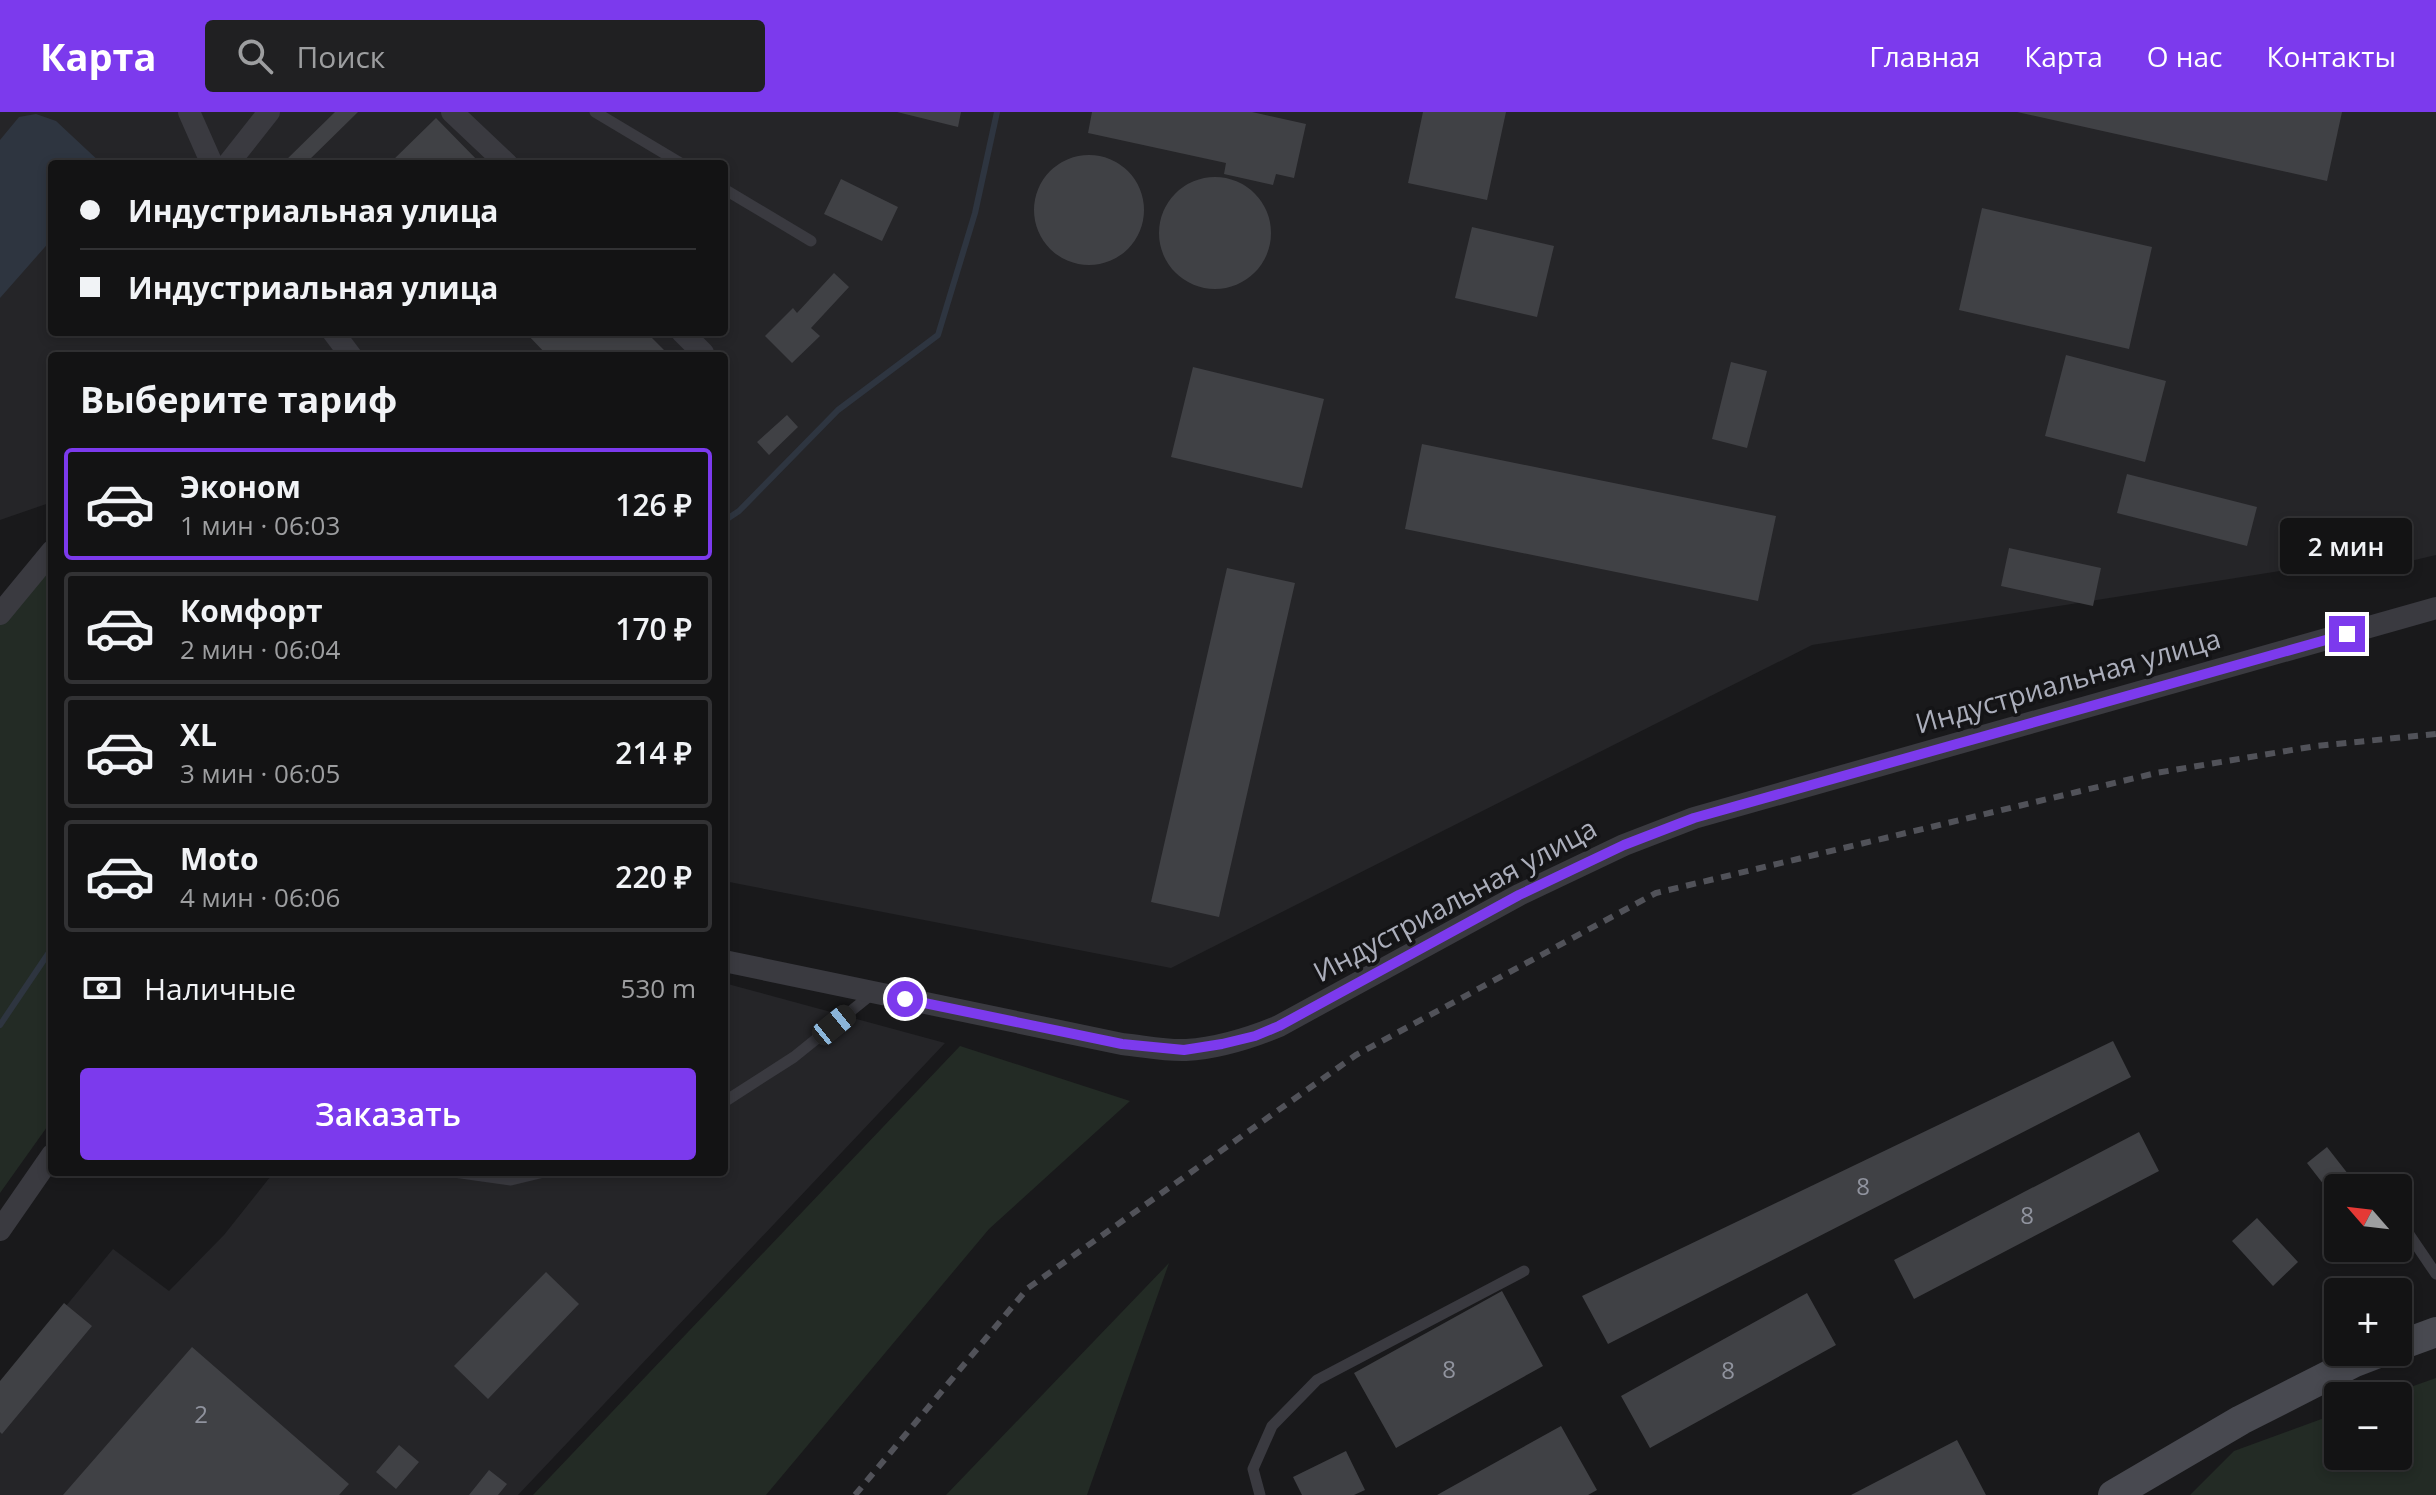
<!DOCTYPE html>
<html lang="ru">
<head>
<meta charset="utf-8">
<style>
	:root { --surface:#131314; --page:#202022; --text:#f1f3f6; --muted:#9d9ea0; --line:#323234; --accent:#7c3aed }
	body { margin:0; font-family:"Open Sans",sans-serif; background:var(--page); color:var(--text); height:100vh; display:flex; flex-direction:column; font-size:30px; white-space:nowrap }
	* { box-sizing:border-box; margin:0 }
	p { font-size:26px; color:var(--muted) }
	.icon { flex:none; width:44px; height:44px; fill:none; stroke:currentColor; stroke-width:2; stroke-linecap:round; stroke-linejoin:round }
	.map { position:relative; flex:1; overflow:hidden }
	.sheet { position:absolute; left:48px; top:240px; width:680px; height:824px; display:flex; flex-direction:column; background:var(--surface); border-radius:8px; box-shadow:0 4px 12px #0003,0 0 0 2px var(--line) }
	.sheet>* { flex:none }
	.top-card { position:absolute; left:48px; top:48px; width:680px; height:176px; border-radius:8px; box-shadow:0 4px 12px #0003,0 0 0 2px var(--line); display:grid; align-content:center; height:176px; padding:0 32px; background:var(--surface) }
	.needle { width:52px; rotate:298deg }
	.controls { position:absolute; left:2324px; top:1062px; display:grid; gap:16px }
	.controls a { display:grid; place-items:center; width:88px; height:88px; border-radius:8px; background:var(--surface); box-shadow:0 4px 12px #0003,0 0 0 2px var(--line); font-size:40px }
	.end { position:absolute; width:36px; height:36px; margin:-18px; border:10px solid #7c3aed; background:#fff; box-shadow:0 0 0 4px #fff }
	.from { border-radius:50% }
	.bubble { position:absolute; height:56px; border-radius:8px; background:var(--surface); box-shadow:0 4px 12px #0003,0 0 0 2px var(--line); font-size:26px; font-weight:600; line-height:56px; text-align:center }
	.car { position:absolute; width:24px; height:48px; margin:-24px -12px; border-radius:10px; box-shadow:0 0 6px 2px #0007; background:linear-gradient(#222 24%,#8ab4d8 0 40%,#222 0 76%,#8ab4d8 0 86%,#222 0) }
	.top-card b { display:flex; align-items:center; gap:28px; height:76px; font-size:30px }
	.top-card b+b { border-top:2px solid var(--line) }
	.top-card i { width:20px; height:20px; background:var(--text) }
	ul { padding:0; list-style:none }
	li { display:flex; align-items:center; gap:24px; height:112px; margin:0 16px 12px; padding:0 16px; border:4px solid var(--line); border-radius:8px }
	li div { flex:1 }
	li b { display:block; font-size:30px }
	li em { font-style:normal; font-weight:600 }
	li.current { border-color:var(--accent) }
	li>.icon { width:72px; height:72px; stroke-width:1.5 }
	h2 { padding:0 32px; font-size:36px; line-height:96px }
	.pay { display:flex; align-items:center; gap:20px; height:88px; padding:0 32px; font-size:30px }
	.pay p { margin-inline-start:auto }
	.action { display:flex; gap:16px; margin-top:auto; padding:16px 32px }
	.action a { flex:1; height:92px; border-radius:8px; background:var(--accent); color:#fff; font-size:32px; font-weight:600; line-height:92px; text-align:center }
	header { display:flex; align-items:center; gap:48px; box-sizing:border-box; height:112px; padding:0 40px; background:var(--accent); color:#fff }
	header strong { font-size:38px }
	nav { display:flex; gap:44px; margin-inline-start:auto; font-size:28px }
	.search { width:560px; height:72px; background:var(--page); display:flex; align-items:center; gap:20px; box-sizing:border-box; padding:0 28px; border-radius:8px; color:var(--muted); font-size:30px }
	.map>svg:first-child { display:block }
</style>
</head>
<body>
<header>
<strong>Карта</strong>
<div class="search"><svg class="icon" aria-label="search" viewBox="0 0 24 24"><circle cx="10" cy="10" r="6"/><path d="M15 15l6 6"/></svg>Поиск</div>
<nav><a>Главная</a><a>Карта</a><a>О нас</a><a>Контакты</a></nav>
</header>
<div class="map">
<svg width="2436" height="1383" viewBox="0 0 2436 1383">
	<rect width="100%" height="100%" fill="#19191b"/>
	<path fill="#252528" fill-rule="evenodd" d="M0 0H2436V443L2385 455 2339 442 2280 459 1812 533 1171 856 724 769V244H52V390L0 408ZM52 52H724V220H52Z
		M724 871 945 931 518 1383H0V1274L113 1137 169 1179 224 1123 274 1060H724Z"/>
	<path fill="#232b25" d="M52 439V1008L0 1081V502Z
		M960 934 1130 989 989 1117 766 1383H533Z
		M1169 1151 1087 1383H946Z
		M2436 1266V1383H2190L2234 1339 2338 1301V1344H2398V1284H2385Z"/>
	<path fill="#2e3540" d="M36 2 56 9 102 52H52V127L0 186V28L19 5Z"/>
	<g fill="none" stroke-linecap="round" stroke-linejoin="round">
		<path stroke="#2e3540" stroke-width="6" d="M724 409 739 399 838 298 938 223 975 101 997 0
			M0 913 52 836"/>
	</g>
	<path fill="#404145" d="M335 0H358L305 52H282Z
		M897 0H961L958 15Z
		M1092 0H1252L1306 12 1294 66 1276 62 1273 73 1224 62 1226 51 1088 21Z
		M1423 0H1506L1487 88 1408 71Z
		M2017 0H2342L2327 69Z
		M436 6 481 52H389Z
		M1034 98a55 55 0 1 1 110 0a55 55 0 1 1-110 0Z
		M1159 121a56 56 0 1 1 112 0a56 56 0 1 1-112 0Z
		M841 67 898 95 882 129 824 102Z
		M1982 96 2152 135 2129 237 1959 198Z
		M1472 115 1554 134 1537 205 1455 186Z
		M834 161 849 175 811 216 820 224 792 251 765 224 793 196 797 201Z
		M525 220H646L670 244H548Z
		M2066 243 2166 269 2145 350 2045 324Z
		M1731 250 1767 259 1747 336 1712 327Z
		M1193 255 1324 287 1302 376 1171 345Z
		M787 303 798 315 769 343 757 330Z
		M1422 332 1776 404 1758 489 1405 417Z
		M2127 362 2257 395 2247 434 2117 401Z
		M2009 436 2101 456 2093 494 2001 474Z
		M1227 456 1295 471 1219 805 1151 790Z
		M2113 929 2131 965 1608 1232 1582 1184Z
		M2139 1020 2159 1059 1914 1187 1894 1148Z
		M2327 1035 2359 1076H2338V1091L2307 1051Z
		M2257 1106 2298 1150 2273 1174 2232 1129Z
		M546 1160 579 1192 488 1287 454 1254Z
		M1502 1179 1543 1254 1396 1336 1354 1261Z
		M1807 1181 1836 1233 1650 1336 1621 1284Z
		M64 1191 92 1214 2 1322 0 1320V1269Z
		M192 1235 349 1372 339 1383H63Z
		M1561 1314 1597 1378 1588 1383H1437Z
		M1957 1328 1986 1383H1851Z
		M399 1333 419 1350 396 1377 376 1360Z
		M1346 1339 1365 1378 1354 1383H1302L1293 1365Z
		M489 1358 507 1372 498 1383H469Z"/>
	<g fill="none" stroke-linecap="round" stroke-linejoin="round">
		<path stroke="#3a3a40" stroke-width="11" d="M595 0 682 52
			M724 77 811 129
			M724 990 794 945 872 882
			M454 1060 511 1068 544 1060
			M2398 1106 2436 1162
			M1260 1383 1253 1357 1272 1314 1317 1268 1524 1159"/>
		<path stroke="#3a3a40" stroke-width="22" d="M189 0 212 52
			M452 0 507 52
			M228 52 269 0
			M333 220 351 244
			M682 220 703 241
			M0 502 52 439
			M724 849 1122 932C1143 934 1165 939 1186 938 1218 936 1250 926 1279 914L1519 783 1624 733 1694 706 2436 496
			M0 1118 52 1043"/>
		<path stroke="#484950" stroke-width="30" d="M2398 1234 2436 1220
			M2113 1383 2241 1308 2355 1250 2381 1240"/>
		<path stroke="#515259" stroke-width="6" stroke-dasharray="10 8" stroke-linecap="butt" d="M855 1383 1028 1176 1356 943 1656 781 2156 661 2316 634 2436 622"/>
	</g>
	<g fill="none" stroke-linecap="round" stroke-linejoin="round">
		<path stroke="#7c3aed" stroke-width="10" d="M905 887 1122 932 1184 938 1222 932 1255 924 1279 914 1519 783 1624 733 1694 706 2347 522"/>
	</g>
	<g text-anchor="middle" stroke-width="7" stroke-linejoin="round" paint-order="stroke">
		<g font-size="24" fill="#90939e">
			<text x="1863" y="1083">8</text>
			<text x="2027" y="1112">8</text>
			<text x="1449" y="1266">8</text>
			<text x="1728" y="1267">8</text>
			<text x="201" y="1311">2</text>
		</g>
		<g font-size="28" fill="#abaebb" stroke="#141416">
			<text transform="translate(2068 569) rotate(-16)" y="10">Индустриальная улица</text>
			<text transform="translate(1455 788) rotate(-28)" y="10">Индустриальная улица</text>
		</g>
	</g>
</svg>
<div class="controls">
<a><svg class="needle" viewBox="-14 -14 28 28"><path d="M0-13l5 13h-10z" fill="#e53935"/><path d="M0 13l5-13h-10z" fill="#9d9ea0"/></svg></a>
<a>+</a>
<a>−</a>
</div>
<i class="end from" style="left:905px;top:887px"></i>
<i class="end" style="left:2347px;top:522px"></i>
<div class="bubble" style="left:2280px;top:406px;width:132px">2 мин</div>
<i class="car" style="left:834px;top:913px;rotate:51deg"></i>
<div class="top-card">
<b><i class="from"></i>Индустриальная улица</b>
<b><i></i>Индустриальная улица</b>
</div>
<section class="sheet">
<h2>Выберите тариф</h2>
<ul>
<li class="current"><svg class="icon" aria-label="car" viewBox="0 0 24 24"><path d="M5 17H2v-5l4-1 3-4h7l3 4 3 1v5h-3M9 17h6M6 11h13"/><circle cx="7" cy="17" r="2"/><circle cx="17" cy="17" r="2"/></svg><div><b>Эконом</b><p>1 мин · 06:03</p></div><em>126 ₽</em></li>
<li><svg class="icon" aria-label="car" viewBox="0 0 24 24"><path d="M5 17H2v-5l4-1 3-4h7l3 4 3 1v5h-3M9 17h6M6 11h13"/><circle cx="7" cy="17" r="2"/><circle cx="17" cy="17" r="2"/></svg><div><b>Комфорт</b><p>2 мин · 06:04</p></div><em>170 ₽</em></li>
<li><svg class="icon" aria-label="car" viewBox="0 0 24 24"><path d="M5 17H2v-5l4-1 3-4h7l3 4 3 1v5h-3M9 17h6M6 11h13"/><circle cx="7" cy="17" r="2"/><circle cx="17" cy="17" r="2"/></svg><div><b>XL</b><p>3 мин · 06:05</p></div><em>214 ₽</em></li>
<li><svg class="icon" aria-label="car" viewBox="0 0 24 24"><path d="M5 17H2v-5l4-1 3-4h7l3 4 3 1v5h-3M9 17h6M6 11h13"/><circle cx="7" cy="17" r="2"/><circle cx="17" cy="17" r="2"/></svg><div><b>Moto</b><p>4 мин · 06:06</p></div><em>220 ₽</em></li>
</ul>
<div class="pay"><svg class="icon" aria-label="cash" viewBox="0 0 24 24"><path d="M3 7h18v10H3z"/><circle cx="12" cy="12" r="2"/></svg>Наличные<p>530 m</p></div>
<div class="action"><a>Заказать</a></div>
</section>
</div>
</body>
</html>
